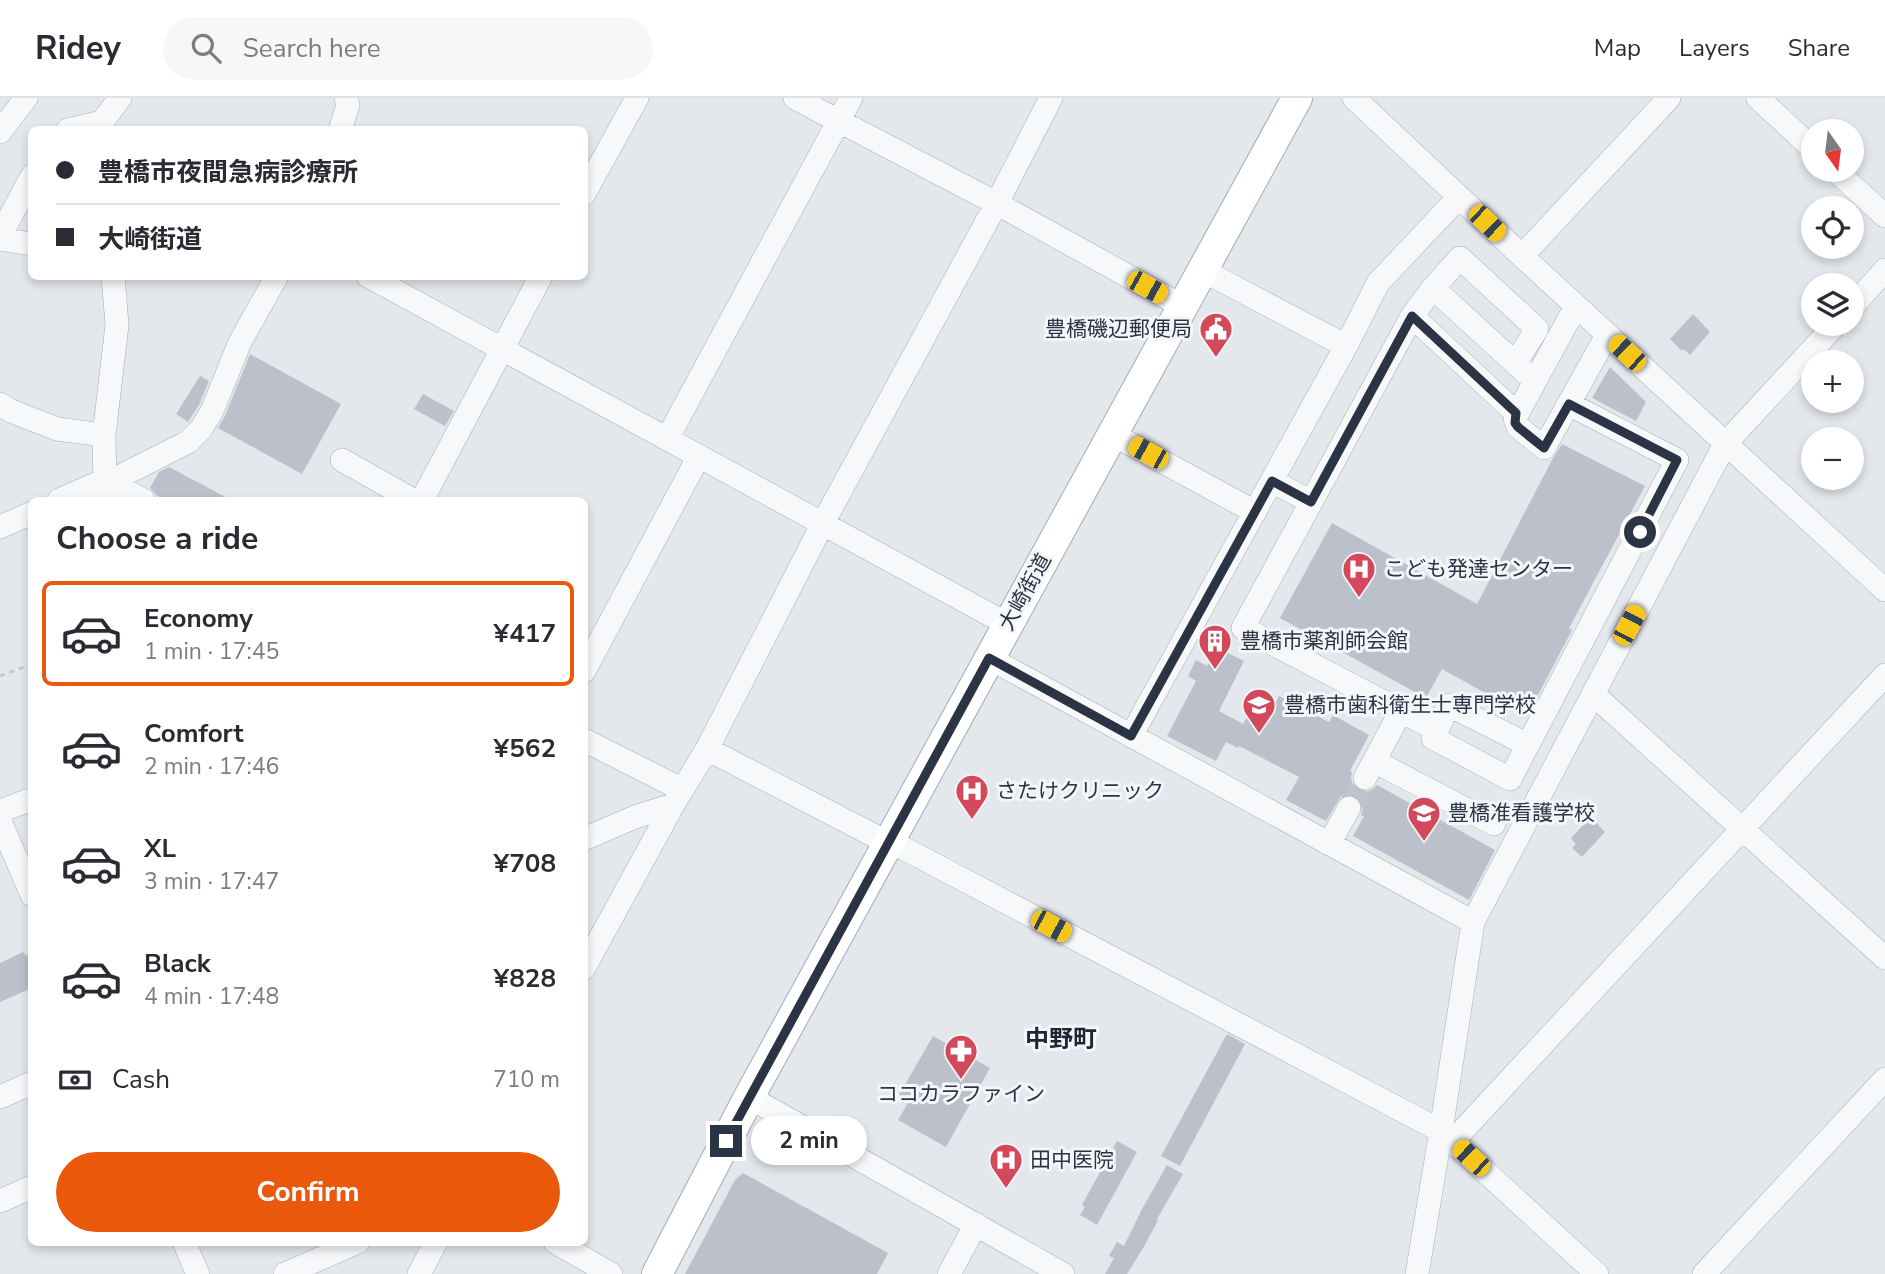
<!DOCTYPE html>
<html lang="en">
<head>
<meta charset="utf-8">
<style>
	:root { --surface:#fff; --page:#f7f7f7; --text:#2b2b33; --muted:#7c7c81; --line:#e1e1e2; --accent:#ea580c }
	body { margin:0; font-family:"Nunito Sans","Noto Sans JP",sans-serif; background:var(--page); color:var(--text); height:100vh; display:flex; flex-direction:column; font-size:26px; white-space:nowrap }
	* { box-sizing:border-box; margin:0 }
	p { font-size:23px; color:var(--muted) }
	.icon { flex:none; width:38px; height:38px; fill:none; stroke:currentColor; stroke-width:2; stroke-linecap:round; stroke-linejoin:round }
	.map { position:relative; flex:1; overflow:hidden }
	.sheet { position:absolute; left:28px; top:399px; width:560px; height:749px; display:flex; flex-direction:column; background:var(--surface); border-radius:10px; box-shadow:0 4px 10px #0003 }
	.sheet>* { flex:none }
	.hud { position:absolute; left:28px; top:28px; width:560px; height:154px; border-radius:10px; box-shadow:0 4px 10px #0003; display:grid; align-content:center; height:154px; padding:0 28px; background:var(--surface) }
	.needle { width:46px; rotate:166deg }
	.fabs { position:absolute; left:1801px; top:21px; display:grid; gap:14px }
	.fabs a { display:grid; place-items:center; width:63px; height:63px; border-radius:50%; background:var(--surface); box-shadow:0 4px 10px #0003; font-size:35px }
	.end { position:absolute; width:32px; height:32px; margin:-16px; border:9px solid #2b3445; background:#fff; box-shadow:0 0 0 4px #fff }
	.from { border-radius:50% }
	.bubble { position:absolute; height:49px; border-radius:24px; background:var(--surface); box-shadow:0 4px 10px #0003; font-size:23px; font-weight:700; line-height:49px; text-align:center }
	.car { position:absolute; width:21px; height:42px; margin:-21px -10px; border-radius:9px; box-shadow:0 0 5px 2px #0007; background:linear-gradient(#f5c518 24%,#345 0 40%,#f5c518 0 76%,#345 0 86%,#f5c518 0) }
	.hud b { display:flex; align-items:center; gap:24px; height:66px; font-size:26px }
	.hud b+b { border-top:2px solid var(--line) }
	.hud i { width:18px; height:18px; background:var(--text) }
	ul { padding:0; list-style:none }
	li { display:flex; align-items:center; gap:21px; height:105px; margin:0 14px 10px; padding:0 14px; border:4px solid transparent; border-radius:10px }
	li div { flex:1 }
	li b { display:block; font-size:26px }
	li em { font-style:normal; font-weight:700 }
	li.current { border-color:var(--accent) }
	li>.icon { width:63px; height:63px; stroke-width:1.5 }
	h2 { padding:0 28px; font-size:32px; line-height:84px }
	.pay { display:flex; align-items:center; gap:18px; height:77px; padding:0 28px; font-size:26px }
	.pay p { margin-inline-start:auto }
	.button { display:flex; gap:14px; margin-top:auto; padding:14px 28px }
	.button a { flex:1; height:80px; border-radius:42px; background:var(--accent); color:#fff; font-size:28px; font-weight:700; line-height:80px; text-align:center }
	header { display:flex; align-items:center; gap:42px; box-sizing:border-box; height:98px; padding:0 35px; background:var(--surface); border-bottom:2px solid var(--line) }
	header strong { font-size:33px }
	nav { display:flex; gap:38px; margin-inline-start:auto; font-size:24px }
	.search { width:490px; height:63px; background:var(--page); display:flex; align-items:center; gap:18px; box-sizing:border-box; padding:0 24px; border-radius:38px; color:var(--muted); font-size:26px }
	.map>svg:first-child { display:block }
</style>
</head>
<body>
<header>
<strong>Ridey</strong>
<div class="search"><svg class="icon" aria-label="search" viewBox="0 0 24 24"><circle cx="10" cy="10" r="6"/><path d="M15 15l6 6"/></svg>Search here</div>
<nav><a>Map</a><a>Layers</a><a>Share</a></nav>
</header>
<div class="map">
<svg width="1885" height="1176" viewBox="0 0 1885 1176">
	<rect width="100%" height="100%" fill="#e4e7ec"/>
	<path fill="#bbc0ca" d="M1693 216 1710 234 1690 257 1685 252H1681L1670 241Z
		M250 256 341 306 302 376 218 330 225 318Z
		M1610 269 1646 304 1636 323 1592 300Z
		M200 278 209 283 199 307 188 324 176 316Z
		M423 296 454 313 445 328 414 311Z
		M1562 346 1645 388 1569 530 1572 532 1527 618 1442 571 1426 600 1280 520 1332 425 1477 506 1553 360Z
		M169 369 231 402H166L156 397 150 390 159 374Z
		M1226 554 1244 563 1219 613 1243 626 1252 609 1269 618 1279 598 1329 624 1333 617 1369 637 1350 673 1352 674 1351 680 1353 687 1358 692 1366 694 1373 691 1377 687 1495 752 1469 802 1353 738 1364 718 1361 717 1363 710 1361 703 1355 698 1348 696 1341 698 1326 723 1286 702 1299 679 1239 648 1238 650 1226 644 1216 663 1167 638 1196 583 1188 578 1196 562 1207 568 1212 559 1222 564Z
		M1591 719 1605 734 1582 759 1572 750 1576 746 1571 740Z
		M23 854 26 858 32 856V890L0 904V865Z
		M1227 936 1245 946 1180 1068 1161 1058Z
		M933 938 990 970 946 1049 898 1022 909 1003 899 997Z
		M1117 1043 1137 1054 1097 1127 1080 1117 1085 1109 1082 1107Z
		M1167 1067 1183 1076 1157 1121 1158 1122 1145 1147 1127 1176H1105L1114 1160 1109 1158 1117 1144 1124 1148 1142 1111Z
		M743 1075 888 1155 877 1176H685L735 1082Z"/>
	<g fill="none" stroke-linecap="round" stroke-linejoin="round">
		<path stroke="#bfc3cb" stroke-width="23" stroke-dasharray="23 11" stroke-linecap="butt" d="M1349 710 1365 680"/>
		<defs>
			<path id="minor" d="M795 0 996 105 1182 208
				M1354 0 1522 158 1885 492
				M1758 0 1813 51
				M68 32 102 24
				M102 32V24L120 0
				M340 32 348 7 346 0
				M0 34 26 0
				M1835 72 1885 118
				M584 96 637 0
				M0 138 32 78
				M0 141 32 146
				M1522 158 1669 0
				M1202 172 1346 248
				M368 178 1007 526
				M1433 190 1460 160 1537 231 1515 265
				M1576 208 1515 320 1518 329 1544 350 1607 237
				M1852 209 1885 172
				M1412 218 1433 190 1527 276
				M0 306 11 313 57 331 104 337
				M1516 315 1412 218 1243 530 1437 632 1433 640 1510 681 1677 362 1569 306
				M1112 336 1255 414
				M667 341 851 0
				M342 362 413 402
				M1272 383 1311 404
				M109 384 188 344 201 331 212 313 240 244 277 178
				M59 402 105 382 143 402
				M109 402 105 391 104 337 117 227 113 178
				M422 402 541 178
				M0 429 32 415
				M989 560 1473 824
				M584 573 699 358
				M1593 596 1885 860
				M1437 632 1449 607 1528 647
				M1131 638 1346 248 1378 185 1459 99
				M584 642 681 691
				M707 651 875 738 905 751 1441 1033 1597 1176
				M1374 663 1494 726
				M1365 680 1401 613
				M0 713 32 701
				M0 723 32 797
				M584 741 635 719 673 707 707 651 823 425 999 101 1051 0
				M1329 746 1349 710
				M584 870 673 707
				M0 999 32 985
				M749 999 1063 1176
				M1453 1043 1885 577
				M0 1103 32 1089
				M184 1144 198 1176
				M555 1144 611 1176
				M285 1176 358 1144
				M419 1176 436 1144
				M949 1176 976 1126
				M1417 1176 1441 1033 1473 824 1725 346 1836 226
				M1704 1176 1885 981"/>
			<path id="major" d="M657 1176 749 999 1297 0"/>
		</defs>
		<use href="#minor" stroke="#a9aeb7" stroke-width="24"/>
		<use href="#major" stroke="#a3abb8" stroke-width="32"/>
		<path stroke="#c2c5cb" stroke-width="2.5" stroke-dasharray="5 5" stroke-linecap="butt" d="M0 578 32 566"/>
		<use href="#minor" stroke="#f7f8fa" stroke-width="23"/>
		<use href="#major" stroke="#fff" stroke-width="30"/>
	</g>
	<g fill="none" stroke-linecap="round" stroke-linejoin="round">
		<path stroke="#2b3445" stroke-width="9" d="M726 1043 989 560 1131 638 1272 383 1311 404 1412 218 1516 315 1515 325 1518 329 1544 350 1569 306 1677 362 1640 434"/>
	</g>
	<defs>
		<symbol id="civic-pin" viewBox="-11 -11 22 30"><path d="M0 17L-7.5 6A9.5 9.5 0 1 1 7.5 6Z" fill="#d1495b" stroke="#f4f6f9"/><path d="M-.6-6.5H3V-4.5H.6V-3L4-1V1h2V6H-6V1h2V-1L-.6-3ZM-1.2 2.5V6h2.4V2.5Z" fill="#fff"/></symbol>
		<symbol id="hospital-pin" viewBox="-11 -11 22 30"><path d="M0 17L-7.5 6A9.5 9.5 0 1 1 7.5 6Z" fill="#d1495b" stroke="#f4f6f9"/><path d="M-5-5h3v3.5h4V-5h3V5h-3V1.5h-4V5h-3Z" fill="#fff"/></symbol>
		<symbol id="building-pin" viewBox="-11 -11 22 30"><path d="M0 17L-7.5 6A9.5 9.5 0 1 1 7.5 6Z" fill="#d1495b" stroke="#f4f6f9"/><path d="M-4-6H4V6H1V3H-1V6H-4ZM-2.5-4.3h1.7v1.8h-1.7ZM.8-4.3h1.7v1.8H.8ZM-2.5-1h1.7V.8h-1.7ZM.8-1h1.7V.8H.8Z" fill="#fff"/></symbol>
		<symbol id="university-pin" viewBox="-11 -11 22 30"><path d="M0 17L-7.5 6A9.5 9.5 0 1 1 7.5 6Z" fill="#d1495b" stroke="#f4f6f9"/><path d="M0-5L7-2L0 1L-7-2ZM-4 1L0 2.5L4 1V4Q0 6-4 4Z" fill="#fff"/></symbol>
		<symbol id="pharmacy-pin" viewBox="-11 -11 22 30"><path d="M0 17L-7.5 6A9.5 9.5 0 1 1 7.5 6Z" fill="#d1495b" stroke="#f4f6f9"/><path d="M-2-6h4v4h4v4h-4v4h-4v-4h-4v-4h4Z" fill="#fff"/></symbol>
	</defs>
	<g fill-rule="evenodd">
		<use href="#civic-pin" x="1197" y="212" width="38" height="52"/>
		<use href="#hospital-pin" x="1340" y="452" width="38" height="52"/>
		<use href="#building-pin" x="1196" y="524" width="38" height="52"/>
		<use href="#university-pin" x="1240" y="588" width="38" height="52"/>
		<use href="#hospital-pin" x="953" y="674" width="38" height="52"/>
		<use href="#university-pin" x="1405" y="696" width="38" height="52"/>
		<use href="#pharmacy-pin" x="942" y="934" width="38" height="52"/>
		<use href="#hospital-pin" x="987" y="1043" width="38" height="52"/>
	</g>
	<g text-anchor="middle" stroke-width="6" stroke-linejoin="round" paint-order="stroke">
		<g font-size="21" fill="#2b3445" stroke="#f4f6f9" text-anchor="start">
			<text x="1192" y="238" text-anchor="end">豊橋磯辺郵便局</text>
			<text x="1384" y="478">こども発達センター</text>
			<text x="1240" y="550">豊橋市薬剤師会館</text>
			<text x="1284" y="614">豊橋市歯科衛生士専門学校</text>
			<text x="996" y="700">さたけクリニック</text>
			<text x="1448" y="722">豊橋准看護学校</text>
			<text x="961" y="1003" text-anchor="middle">ココカラファイン</text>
			<text x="1030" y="1069">田中医院</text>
		</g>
		<g font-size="21" fill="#2b3445" stroke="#f4f6f9">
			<text transform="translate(1025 494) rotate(-61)" y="7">大崎街道</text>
		</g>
		<g font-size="24" font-weight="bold" fill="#1d2536" stroke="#f4f6f9">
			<text x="1061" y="949">中野町</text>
		</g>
	</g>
</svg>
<div class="fabs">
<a><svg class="needle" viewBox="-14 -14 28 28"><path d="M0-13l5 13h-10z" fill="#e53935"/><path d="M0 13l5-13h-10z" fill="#7c7c81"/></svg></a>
<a><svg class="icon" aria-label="locate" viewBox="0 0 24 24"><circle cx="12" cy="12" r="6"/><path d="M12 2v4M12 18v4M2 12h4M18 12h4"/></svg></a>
<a><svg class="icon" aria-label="layers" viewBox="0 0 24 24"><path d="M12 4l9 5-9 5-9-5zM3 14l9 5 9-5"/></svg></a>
<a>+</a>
<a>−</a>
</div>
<i class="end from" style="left:1640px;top:434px"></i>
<i class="end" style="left:726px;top:1043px"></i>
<div class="bubble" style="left:751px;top:1018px;width:116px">2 min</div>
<i class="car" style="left:1487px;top:125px;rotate:134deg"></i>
<i class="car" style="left:1147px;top:189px;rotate:119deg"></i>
<i class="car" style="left:1627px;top:255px;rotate:313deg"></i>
<i class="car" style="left:1148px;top:355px;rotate:299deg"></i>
<i class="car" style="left:1629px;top:527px;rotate:28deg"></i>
<i class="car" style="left:1051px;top:828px;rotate:118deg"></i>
<i class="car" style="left:1471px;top:1060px;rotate:313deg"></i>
<div class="hud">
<b><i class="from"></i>豊橋市夜間急病診療所</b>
<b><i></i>大崎街道</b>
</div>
<section class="sheet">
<h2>Choose a ride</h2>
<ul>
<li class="current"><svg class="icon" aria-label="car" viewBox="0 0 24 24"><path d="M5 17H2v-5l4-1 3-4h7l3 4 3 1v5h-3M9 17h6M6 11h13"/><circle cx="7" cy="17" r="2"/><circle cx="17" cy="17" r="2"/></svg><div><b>Economy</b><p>1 min · 17:45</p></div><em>¥417</em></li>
<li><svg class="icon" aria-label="car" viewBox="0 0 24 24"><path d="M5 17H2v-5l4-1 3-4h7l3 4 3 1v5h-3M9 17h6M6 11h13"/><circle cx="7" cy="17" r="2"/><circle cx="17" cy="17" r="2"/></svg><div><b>Comfort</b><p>2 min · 17:46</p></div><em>¥562</em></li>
<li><svg class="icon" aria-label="car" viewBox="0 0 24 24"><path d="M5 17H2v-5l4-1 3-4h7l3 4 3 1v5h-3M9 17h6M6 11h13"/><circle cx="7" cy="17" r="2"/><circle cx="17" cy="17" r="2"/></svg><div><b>XL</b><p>3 min · 17:47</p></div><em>¥708</em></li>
<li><svg class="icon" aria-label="car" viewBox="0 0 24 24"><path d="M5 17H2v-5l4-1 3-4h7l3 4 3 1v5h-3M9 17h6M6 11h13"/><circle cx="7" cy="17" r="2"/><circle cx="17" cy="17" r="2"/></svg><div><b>Black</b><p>4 min · 17:48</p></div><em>¥828</em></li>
</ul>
<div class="pay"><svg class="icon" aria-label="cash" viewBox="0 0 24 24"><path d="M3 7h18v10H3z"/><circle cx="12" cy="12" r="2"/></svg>Cash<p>710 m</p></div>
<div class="button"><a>Confirm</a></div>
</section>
</div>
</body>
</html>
